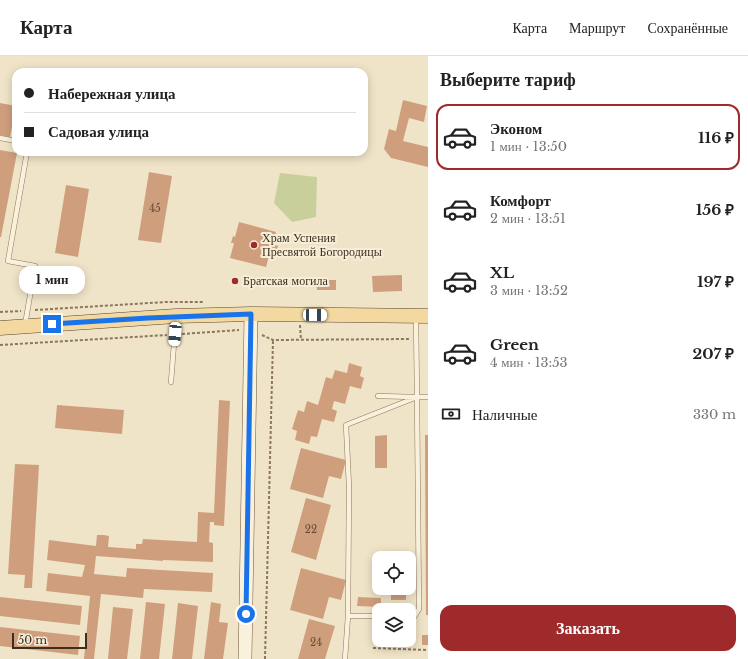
<!DOCTYPE html>
<html lang="ru">
<head>
<meta charset="utf-8">
<style>
	:root { --surface:#fff; --page:#f6f6f6; --text:#222; --muted:#767676; --line:#e0e0e0; --accent:#9e2a2b }
	body { margin:0; font-family:"Libre Baskerville",serif; background:var(--page); color:var(--text); height:100vh; display:flex; flex-direction:column; font-size:15px; white-space:nowrap }
	* { box-sizing:border-box; margin:0 }
	p { font-size:13px; color:var(--muted) }
	.icon { flex:none; width:22px; height:22px; fill:none; stroke:currentColor; stroke-width:2; stroke-linecap:round; stroke-linejoin:round }
	.map { position:relative; flex:1; overflow:hidden }
	.drawer { display:flex; flex-direction:column; background:var(--surface); width:320px }
	.drawer>* { flex:none }
	.top-card { position:absolute; left:12px; top:12px; width:356px; height:88px; border-radius:12px; box-shadow:0 2px 10px #0003; display:grid; align-content:center; height:88px; padding:0 12px; background:var(--surface) }
	.fabs { position:absolute; left:372px; top:495px; display:grid; gap:8px }
	.fabs a { display:grid; place-items:center; width:44px; height:44px; border-radius:8px; background:var(--surface); box-shadow:0 2px 10px #0003; font-size:20px }
	.scale { position:absolute; left:12px; bottom:10px; width:75px; box-sizing:border-box; padding-left:4px; border:2px solid #3d2e20; border-top:0; font-size:11px; line-height:14px; white-space:nowrap; color:#3d2e20; -webkit-text-stroke:3px #f7eed8; paint-order:stroke }
	.end { position:absolute; width:18px; height:18px; margin:-9px; border:5px solid #1a73e8; background:#fff; box-shadow:0 0 0 2px #fff }
	.from { border-radius:50% }
	.bubble { position:absolute; height:28px; border-radius:12px; background:var(--surface); box-shadow:0 2px 10px #0003; font-size:13px; font-weight:700; line-height:28px; text-align:center }
	.car { position:absolute; width:12px; height:24px; margin:-12px -6px; border-radius:5px; box-shadow:0 0 3px 1px #0007; background:linear-gradient(#fff 24%,#345 0 40%,#fff 0 76%,#345 0 86%,#fff 0) }
	.top-card b { display:flex; align-items:center; gap:14px; height:38px; font-size:15px }
	.top-card b+b { border-top:1px solid var(--line) }
	.top-card i { width:10px; height:10px; background:var(--text) }
	ul { padding:0; list-style:none }
	li { display:flex; align-items:center; gap:12px; height:66px; margin:0 8px 6px; padding:0 4px; border:2px solid transparent; border-radius:12px }
	li div { flex:1 }
	li b { display:block; font-size:15px }
	li em { font-style:normal; font-weight:700 }
	li.active { border-color:var(--accent) }
	li>.icon { width:36px; height:36px; stroke-width:1.5 }
	h2 { padding:0 12px; font-size:18px; line-height:48px }
	.pay { display:flex; align-items:center; gap:10px; height:44px; padding:0 12px; font-size:15px }
	.pay p { margin-inline-start:auto }
	.action { display:flex; gap:8px; margin-top:auto; padding:8px 12px }
	.action a { flex:1; height:46px; border-radius:12px; background:var(--accent); color:#fff; font-size:16px; font-weight:700; line-height:46px; text-align:center }
	header { display:flex; align-items:center; gap:24px; box-sizing:border-box; height:56px; padding:0 20px; background:var(--surface); border-bottom:1px solid var(--line) }
	header strong { font-size:19px }
	nav { display:flex; gap:22px; margin-inline-start:auto; font-size:14px }
	main { display:flex; flex:1; min-height:0 }
	.map>svg:first-child { display:block }
</style>
</head>
<body>
<header>
<strong>Карта</strong>
<nav><a>Карта</a><a>Маршрут</a><a>Сохранённые</a></nav>
</header>
<main>
<div class="map">
<svg width="428" height="603" viewBox="0 0 428 603">
	<rect width="100%" height="100%" fill="#f0e4c8"/>
	<path fill="#c9cf9b" d="M280 117 317 121 316 161 292 166 274 147Z"/>
	<path fill="#cf9f7d" d="M403 44 427 50 424 66 409 62 403 85 428 91V111L391 102 384 93 389 73 396 75Z
		M0 47 16 50 10 81 0 79Z
		M0 94 17 97 1 181H0Z
		M149 116 172 120 161 187 138 184Z
		M66 129 89 133 78 201 55 197Z
		M239 166 276 176 273 188 278 190 275 202 269 200 266 211 230 202 234 187H231L233 180 235 181Z
		M402 219V235L373 236 372 220Z
		M316 224H336V234H317Z
		M349 307 362 311 360 320 364 322 361 333 350 330 345 348 334 345 332 353 337 355 334 366 322 363 317 381 311 380 309 388 295 384 297 375 292 373 298 354 304 356 307 345 318 349 326 321 332 323 335 314 347 317Z
		M219 344 230 345 224 470 214 469V466H210L209 486 213 487V506L163 504V505L96 500 94 518 126 521 127 512 213 517 212 536 144 533 143 542 101 538 94 603H84L90 540 46 535 48 517 82 521 85 509 47 504 49 484 96 490 97 479H104L109 480 108 491 136 493V488H142L143 483 197 486 198 456 214 457Z
		M57 349 124 354 122 378 55 372Z
		M387 379V412H375V380Z
		M425 379H428V559H426Z
		M301 392 346 404 341 423 329 420 323 442 290 433Z
		M15 408 39 409 32 532H24L25 519 8 518Z
		M306 442 331 449 316 504 291 496Z
		M301 512 346 524 341 544 329 541 323 563 290 554Z
		M391 534H406V544H391Z
		M0 541 82 550 80 569 0 560Z
		M358 541 381 542V551L357 550Z
		M146 546 165 548 159 603H140Z
		M211 546 221 548 219 566 228 567 223 603H204Z
		M178 547 198 550 192 603H172Z
		M113 551 133 553 127 603H108Z
		M309 563 335 570 325 603H298Z
		M0 571 80 580 78 599 0 590Z
		M422 579H428V589H422Z
		M409 583H411V591H401V584Z"/>
	<g fill="none" stroke-linecap="round" stroke-linejoin="round">
		<defs>
			<path id="service" d="M0 82 16 85
				M416 262 417 341H428
				M25 269 35 210 8 205 27 96
				M171 326 176 262
				M378 340 415 341
				M348 560 349 430 346 369 417 341
				M409 561H414L419 553 417 341
				M345 603 348 560H379"/>
			<path id="secondary" d="M245 603 251 258"/>
			<path id="primary" d="M0 272 176 260 251 258 428 260"/>
		</defs>
		<use href="#service" stroke="#8d765c" stroke-width="5.5"/>
		<use href="#secondary" stroke="#6f573f" stroke-width="14"/>
		<use href="#primary" stroke="#5b4430" stroke-width="15"/>
		<path stroke="#8d765c" stroke-width="2" stroke-dasharray="3 2" stroke-linecap="butt" d="M35 254 166 246H204
			M0 256 21 255
			M300 269 301 284
			M182 278 239 274
			M262 279 273 284 409 283
			M0 289 167 279
			M373 592 428 594
			M265 603 273 284"/>
		<use href="#service" stroke="#faf1dc" stroke-width="4.5"/>
		<use href="#secondary" stroke="#faf1dc" stroke-width="13"/>
		<use href="#primary" stroke="#f3d9a0" stroke-width="14"/>
	</g>
	<g fill="none" stroke-linecap="round" stroke-linejoin="round">
		<path stroke="#1a73e8" stroke-width="5" d="M52 268 148 262 251 258 246 558"/>
	</g>
	<g fill="#9e2a2b" stroke="#f7eed8" stroke-width="1.5">
		<circle cx="254" cy="189" r="4"/>
		<circle cx="235" cy="225" r="4"/>
	</g>
	<g text-anchor="middle" stroke-width="4" stroke-linejoin="round" paint-order="stroke">
		<g font-size="10" fill="#624a37">
			<text x="155" y="156">45</text>
			<text x="311" y="477">22</text>
			<text x="316" y="590">24</text>
		</g>
		<g font-size="12" fill="#3d2e20" stroke="#f7eed8" text-anchor="start">
			<text x="262" y="186">Храм Успения<tspan x="262" dy="14">Пресвятой Богородицы</tspan></text>
			<text x="243" y="229">Братская могила</text>
		</g>
	</g>
</svg>
<div class="fabs">
<a><svg class="icon" aria-label="locate" viewBox="0 0 24 24"><circle cx="12" cy="12" r="6"/><path d="M12 2v4M12 18v4M2 12h4M18 12h4"/></svg></a>
<a><svg class="icon" aria-label="layers" viewBox="0 0 24 24"><path d="M12 4l9 5-9 5-9-5zM3 14l9 5 9-5"/></svg></a>
</div>
<div class="scale">50 m</div>
<i class="end from" style="left:246px;top:558px"></i>
<i class="end" style="left:52px;top:268px"></i>
<div class="bubble" style="left:19px;top:210px;width:66px">1 мин</div>
<i class="car" style="left:315px;top:259px;rotate:91deg"></i>
<i class="car" style="left:175px;top:278px;rotate:185deg"></i>
<div class="top-card">
<b><i class="from"></i>Набережная улица</b>
<b><i></i>Садовая улица</b>
</div>
</div>
<section class="drawer">
<h2>Выберите тариф</h2>
<ul>
<li class="active"><svg class="icon" aria-label="car" viewBox="0 0 24 24"><path d="M5 17H2v-5l4-1 3-4h7l3 4 3 1v5h-3M9 17h6M6 11h13"/><circle cx="7" cy="17" r="2"/><circle cx="17" cy="17" r="2"/></svg><div><b>Эконом</b><p>1 мин · 13:50</p></div><em>116 ₽</em></li>
<li><svg class="icon" aria-label="car" viewBox="0 0 24 24"><path d="M5 17H2v-5l4-1 3-4h7l3 4 3 1v5h-3M9 17h6M6 11h13"/><circle cx="7" cy="17" r="2"/><circle cx="17" cy="17" r="2"/></svg><div><b>Комфорт</b><p>2 мин · 13:51</p></div><em>156 ₽</em></li>
<li><svg class="icon" aria-label="car" viewBox="0 0 24 24"><path d="M5 17H2v-5l4-1 3-4h7l3 4 3 1v5h-3M9 17h6M6 11h13"/><circle cx="7" cy="17" r="2"/><circle cx="17" cy="17" r="2"/></svg><div><b>XL</b><p>3 мин · 13:52</p></div><em>197 ₽</em></li>
<li><svg class="icon" aria-label="car" viewBox="0 0 24 24"><path d="M5 17H2v-5l4-1 3-4h7l3 4 3 1v5h-3M9 17h6M6 11h13"/><circle cx="7" cy="17" r="2"/><circle cx="17" cy="17" r="2"/></svg><div><b>Green</b><p>4 мин · 13:53</p></div><em>207 ₽</em></li>
</ul>
<div class="pay"><svg class="icon" aria-label="cash" viewBox="0 0 24 24"><path d="M3 7h18v10H3z"/><circle cx="12" cy="12" r="2"/></svg>Наличные<p>330 m</p></div>
<div class="action"><a>Заказать</a></div>
</section>
</main>
</body>
</html>
